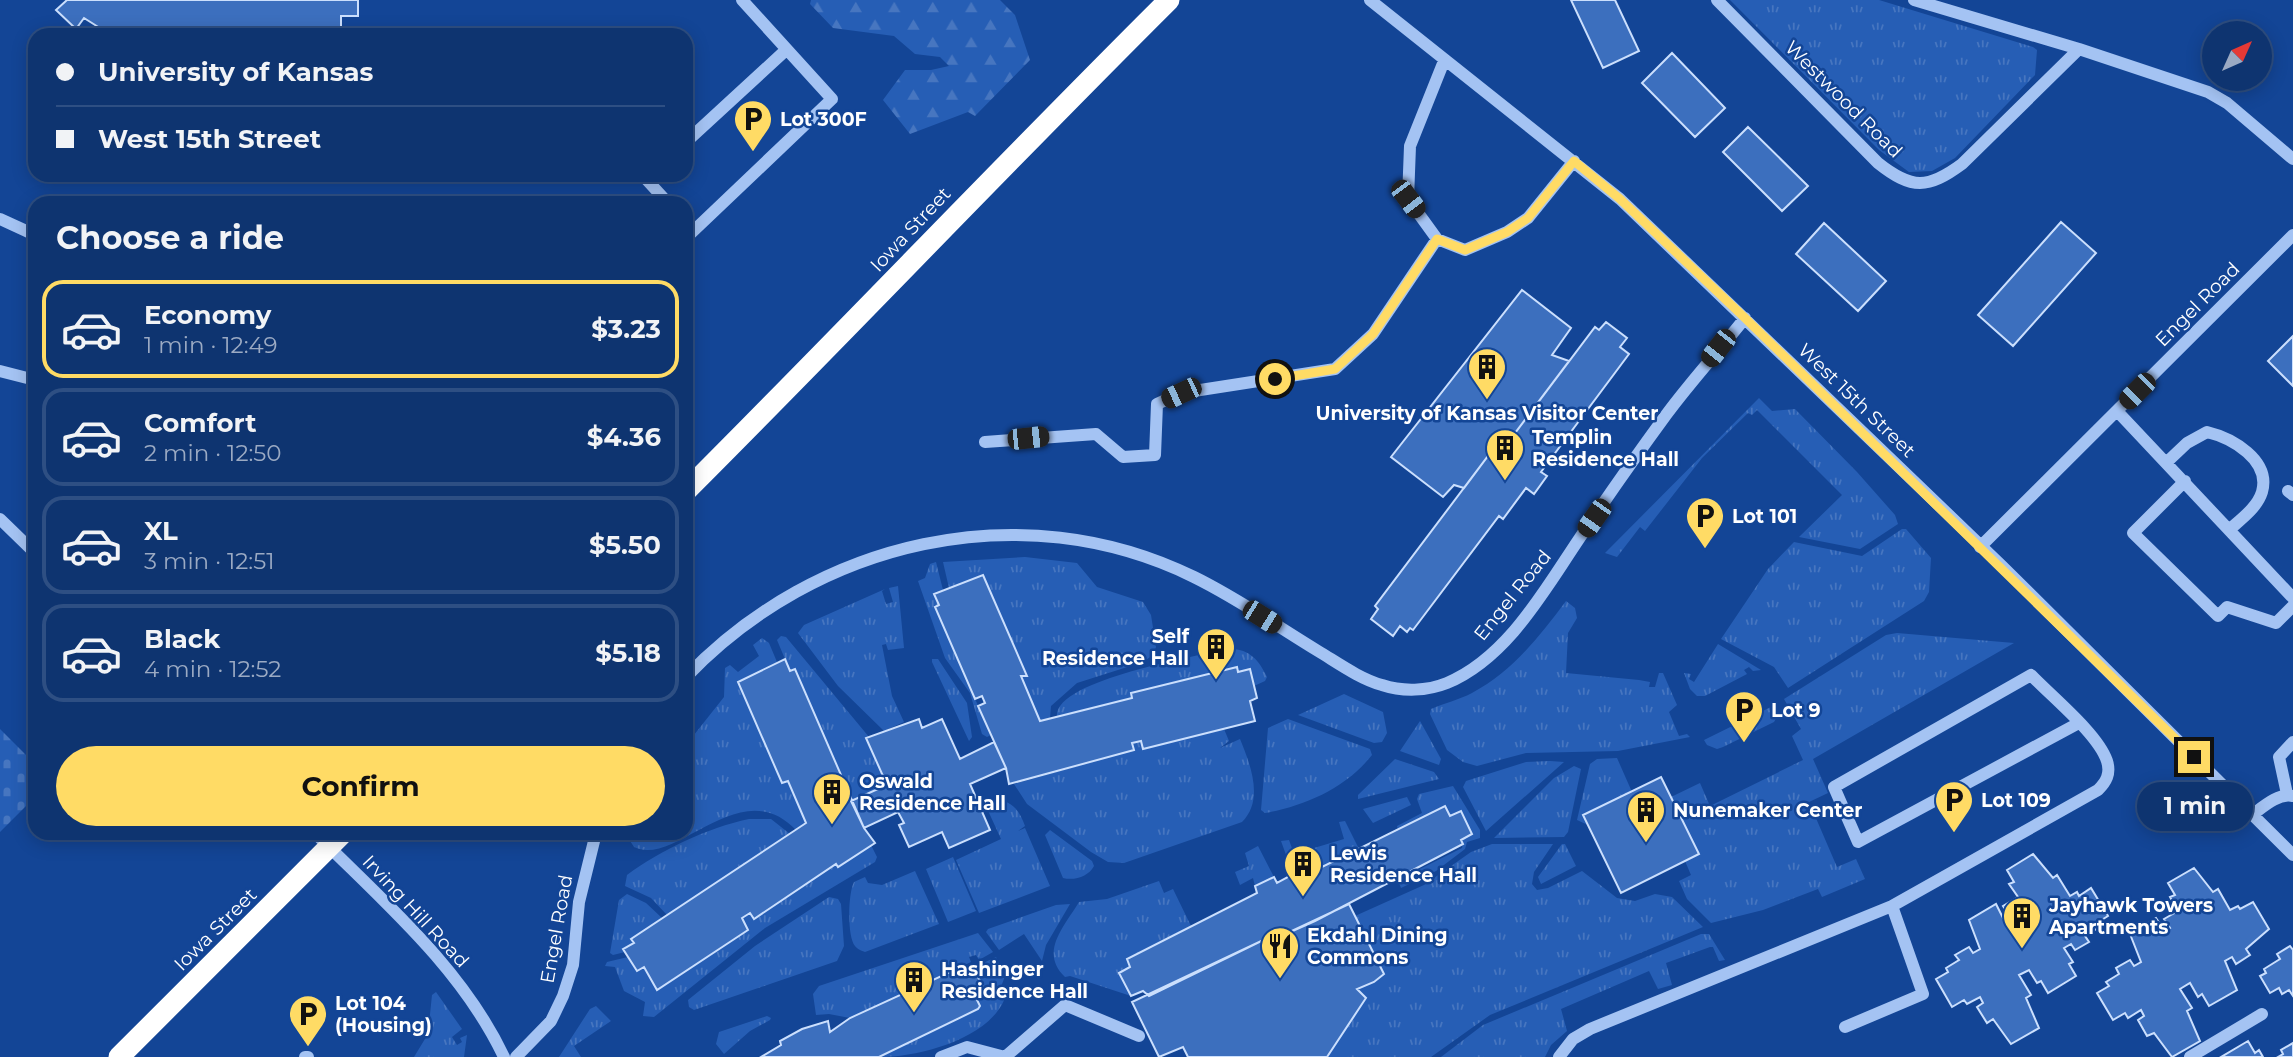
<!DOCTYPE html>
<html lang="en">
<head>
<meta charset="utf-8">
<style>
	:root { --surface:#0e3470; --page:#1c3f78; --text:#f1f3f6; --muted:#9baac3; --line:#2e4f83; --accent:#ffdb65 }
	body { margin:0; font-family:Montserrat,sans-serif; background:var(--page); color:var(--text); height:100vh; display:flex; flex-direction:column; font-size:26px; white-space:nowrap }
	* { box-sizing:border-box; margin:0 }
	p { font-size:23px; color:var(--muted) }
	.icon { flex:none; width:38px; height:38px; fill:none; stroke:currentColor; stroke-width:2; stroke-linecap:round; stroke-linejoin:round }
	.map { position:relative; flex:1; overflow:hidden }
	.drawer { position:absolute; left:28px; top:196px; width:665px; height:644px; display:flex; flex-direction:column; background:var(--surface); border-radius:21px; box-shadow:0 4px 18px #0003,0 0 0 2px var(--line) }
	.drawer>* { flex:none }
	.guide { position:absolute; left:28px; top:28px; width:665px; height:154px; border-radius:21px; box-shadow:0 4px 18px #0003,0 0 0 2px var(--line); display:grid; align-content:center; height:154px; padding:0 28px; background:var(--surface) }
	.needle { width:46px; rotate:45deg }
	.tools { position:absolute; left:2202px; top:21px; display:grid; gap:14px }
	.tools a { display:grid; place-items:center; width:70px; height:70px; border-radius:50%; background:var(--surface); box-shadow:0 4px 18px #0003,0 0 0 2px var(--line); font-size:35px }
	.end { position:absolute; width:32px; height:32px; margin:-16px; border:9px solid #ffdb65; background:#111; box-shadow:0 0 0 4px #111 }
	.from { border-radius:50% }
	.bubble { position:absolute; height:49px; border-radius:24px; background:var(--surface); box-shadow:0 4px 18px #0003,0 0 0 2px var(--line); font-size:23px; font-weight:700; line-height:49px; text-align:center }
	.car { position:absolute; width:21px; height:42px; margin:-21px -10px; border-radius:9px; box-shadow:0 0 5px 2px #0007; background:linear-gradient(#222 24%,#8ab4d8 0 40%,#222 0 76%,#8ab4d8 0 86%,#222 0) }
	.guide b { display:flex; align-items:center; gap:24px; height:66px; font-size:26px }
	.guide b+b { border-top:2px solid var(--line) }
	.guide i { width:18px; height:18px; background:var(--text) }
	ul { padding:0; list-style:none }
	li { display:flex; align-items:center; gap:21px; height:98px; margin:0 14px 10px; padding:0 14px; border:4px solid var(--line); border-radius:21px }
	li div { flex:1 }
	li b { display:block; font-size:26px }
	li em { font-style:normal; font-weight:700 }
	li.on { border-color:var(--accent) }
	li>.icon { width:63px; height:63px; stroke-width:1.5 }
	h2 { padding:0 28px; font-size:32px; line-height:84px }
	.button { display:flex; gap:14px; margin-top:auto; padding:14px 28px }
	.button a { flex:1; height:80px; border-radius:42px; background:var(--accent); color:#111; font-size:28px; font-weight:700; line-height:80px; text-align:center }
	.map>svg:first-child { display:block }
</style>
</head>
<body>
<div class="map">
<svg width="2293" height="1057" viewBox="0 0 2293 1057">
	<defs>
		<pattern id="grass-tufts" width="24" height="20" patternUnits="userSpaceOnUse" patternTransform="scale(1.75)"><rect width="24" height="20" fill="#265eb5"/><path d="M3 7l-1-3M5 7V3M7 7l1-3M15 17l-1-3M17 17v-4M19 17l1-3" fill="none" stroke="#4776c0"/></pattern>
		<pattern id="forest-firs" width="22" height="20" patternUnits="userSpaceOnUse" patternTransform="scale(1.75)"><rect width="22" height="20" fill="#265eb5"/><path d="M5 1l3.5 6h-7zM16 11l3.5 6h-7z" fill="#4776c0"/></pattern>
		<pattern id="cemetery-stones" width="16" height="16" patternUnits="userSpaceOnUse" patternTransform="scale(1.75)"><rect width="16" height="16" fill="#265eb5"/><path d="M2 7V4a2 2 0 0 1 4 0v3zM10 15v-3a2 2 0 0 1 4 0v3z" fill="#4776c0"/></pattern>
	</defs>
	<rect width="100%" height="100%" fill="#134596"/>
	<path fill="url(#grass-tufts)" d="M1730 0H1879L2033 47 2037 50 2035 75 1955 158 1932 171 1909 172 1879 150Z
		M1759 398 1772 411 1795 409 1857 472 1895 515 1898 524 1860 549 1799 537 1842 495 1757 410 1752 415 1748 413 1702 458 1645 531 1640 527 1617 557 1605 553Z
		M1902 529H1906L1931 558 1929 592 1924 601 1788 688 1774 667 1721 639 1768 569 1794 542 1862 556Z
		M1025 557 1077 563 1097 587 1143 602 1151 615 1156 647 1153 655 1143 662 1077 683 1051 706 1050 718 1040 721 1021 676H1026L958 586 949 588 943 562Z
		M936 562 943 590 934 594 939 605 935 608 991 735 987 737 982 734 970 693 945 658 918 581 925 578 930 564Z
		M898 586 904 648 888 650 886 644 882 645 892 696 904 722 884 731 838 686 798 633 804 625 885 589 882 591 886 604 893 602 889 588Z
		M1566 601 1575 608 1577 618 1568 633 1566 673 1639 680 1650 682 1649 687H1655L1659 673H1663L1677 705 1669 712 1679 736 1687 734 1690 737 1618 751 1526 753 1477 766 1463 762 1447 750 1430 714 1431 709C1444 703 1459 700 1472 693 1512 672 1539 637 1566 601Z
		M1897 633 2014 643 1813 759 1828 793 1809 802 1837 867 1856 859 1865 879 1822 897 1818 889 1763 910 1711 923 1687 899 1679 881 1691 875 1685 861 1699 854 1671 797 1700 783 1710 806 1803 760 1792 736 1801 729 1784 699 1886 635Z
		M781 636 786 637 869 737 866 739 887 785 851 801 795 669 790 671 777 640Z
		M762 638 769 643 777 662 738 682 782 782 788 781 806 823 796 830C740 771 676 868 634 847L625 833H686V745L724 697 725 668 730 665 738 672 759 656 753 645Z
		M1718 644 1761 670 1753 671 1749 667 1744 670 1747 674 1705 696H1697L1690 689 1684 673 1691 674 1689 679 1694 682Z
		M1228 649C1249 648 1259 660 1267 677L1265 681 1254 686 1250 669 1238 672 1236 667 1131 693 1132 698 1057 717C1053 680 1199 656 1228 649Z
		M938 659 967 703 972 737 969 741 932 662V659Z
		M1344 694 1383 712 1387 733 1382 742 1374 743 1298 715Z
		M1775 705 1778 715 1774 722 1723 747 1717 749 1707 745 1704 740Z
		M1288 719 1370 749 1372 755C1346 788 1305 806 1265 813L1261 810 1268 728Z
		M1420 721 1441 759 1439 765 1400 751Z
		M1224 729 1229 741 1220 748 1240 739C1251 766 1264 800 1242 822L1124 863 1108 862 1091 852 1027 804 1014 784 1134 750 1132 743 1141 741 1143 749Z
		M1617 758 1632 792 1588 825 1577 820 1590 764 1597 759Z
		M1395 759 1434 772 1439 779 1358 799V795Z
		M1550 761 1564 762 1486 831 1463 787 1466 781 1526 762Z
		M1574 766 1581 769 1568 832 1564 837 1494 838 1554 778Z
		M1453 786 1480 830V838L1467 842 1465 849 1436 871 1401 888 1398 880 1462 848 1463 844 1450 816 1398 830 1397 826 1422 813 1417 799 1419 794Z
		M1407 797 1411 805 1373 823 1363 809Z
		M993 799C1011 800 1019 809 1025 826L1018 831 1025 828 1050 886 979 913 956 860 1001 839 985 804Z
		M749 819H771L790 834 667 915 651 898 625 886 627 875C661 850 707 828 749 819Z
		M1345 821 1359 849 1314 871 1310 865 1293 874 1281 841 1289 840 1294 854 1344 839 1339 822Z
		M1050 830 1092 861 1094 866C1089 876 1075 881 1063 878L1045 835Z
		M1492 844H1553L1534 872 1532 884 1537 890 1548 888 1582 871 1617 898 1635 901 1655 894 1672 897 1703 927 1490 1015 1431 1057H1327L1360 994 1357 989 1374 982 1384 974 1355 916 1424 885 1471 852Z
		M1562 844H1565L1576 866 1541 884 1538 877Z
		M871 845 877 857 875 862 765 928 654 1017 643 1016 645 1002 624 991 615 967 605 966 607 962 628 957 636 971 644 967 658 990 748 930 742 918 750 913 755 919 836 864Z
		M1258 846 1274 877 1255 886 1253 878 1240 885 1235 872 1249 866 1245 853Z
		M953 857 976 911 948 922 926 869Z
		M915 871 939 924 865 952C862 951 857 949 855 946 847 937 848 893 854 882L865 877 868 883 882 885Z
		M1159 881 1164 893 1173 889 1191 926 1127 958 1130 967 1119 973 1131 996 1070 976 1065 977C1039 952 1064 927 1079 902L1107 899Z
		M627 894 646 903 662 918 631 939 634 943 624 949 625 952 613 955 610 953 619 900Z
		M829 897 838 899 841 904 844 946 837 961 694 1010 689 1007 688 1000 755 946Z
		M1070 904 1046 945 1042 961 1024 934 999 950 986 932 988 929 1056 905Z
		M978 933 993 952 979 960 976 955 969 957 971 962 850 1018 829 1014 816 1015 813 994 819 986Z
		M1701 934H1709L1725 960 1719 961 1713 947H1710L1666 963 1672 985 1658 989 1649 971 1561 1009 1567 1031 1551 1045 1545 1057H1441L1483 1025Z
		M996 957 1005 976 998 995 1005 998C989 1039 919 1057 880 1057L977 1009 980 1006 975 996 985 990 973 968Z
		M436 992 462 1029 452 1037 457 1045 462 1042 460 1038 467 1035 464 1057H414L428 1034 432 995Z
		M596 1006 611 1021 574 1046 581 1057H559L590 1009Z
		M767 1016 771 1018 770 1020 750 1031 724 1054 716 1044 719 1032Z"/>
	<path fill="url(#forest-firs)" d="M811 0H1000L1015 15 1030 60 975 116 968 112 910 134 883 100 905 70H931L949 66 940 57 915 54 894 36 833 28 810 4Z"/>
	<path fill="url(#cemetery-stones)" d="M0 729 35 764V797L0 832Z"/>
	<path fill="#3c6fbe" stroke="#cbdffd" stroke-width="2" d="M67 0H358V16H341V35H111L84 18 76 29 56 10Z
		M1571 0H1615L1639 51 1603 68Z
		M1672 53 1725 108 1695 137 1642 83Z
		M1748 127 1808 186 1782 211 1723 152Z
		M2061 222 2096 253 2013 346 1978 315Z
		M1824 223 1886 281 1858 311 1796 254Z
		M1522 290 1571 328 1552 355 1569 361 1506 445 1500 440 1464 488 1454 485 1443 497 1391 457Z
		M1606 322 1627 338 1620 347 1629 354 1541 472 1547 476 1534 494 1526 488 1503 519 1499 516 1413 630 1410 628 1407 632 1400 626 1393 636 1371 619 1378 609 1375 606 1500 440 1506 445 1595 327 1599 330Z
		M2293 336V386L2268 361Z
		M983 575 1027 676H1021L1040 721 1132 698 1131 693 1237 667 1238 672 1250 669 1257 698 1250 701 1255 721 1143 749 1141 741 1132 743 1134 750 1009 784 1006 768 978 706 985 703 982 696 975 699 935 607 939 605 934 594Z
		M785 659 790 671 795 669 864 828 875 843 838 867 836 864 754 919 750 913 742 918 748 930 657 990 644 967 637 971 623 949 634 943 631 939 806 823 788 781 782 783 738 682Z
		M919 719 922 728 942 719 960 759 994 742 1006 768 970 784 990 830 949 848 942 832 909 847 899 825 904 823 898 812 864 828 851 801 887 785 866 738Z
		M1661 777 1699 854 1621 893 1583 815Z
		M1445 806 1450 816 1461 811 1472 834 1461 840 1463 844 1315 921 1279 937 1278 933 1149 996 1143 991 1131 996 1119 973 1130 967 1127 959 1257 893 1255 886 1274 877 1277 883 1310 865 1314 871Z
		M2033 854 2053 878 2057 875 2070 896 2077 892 2079 896 2091 888 2108 916 2095 924 2098 928 2085 936 2089 942 2075 950 2071 944 2064 948 2073 962 2069 964 2076 976 2048 993 2041 981 2037 983 2029 970 2019 975 2031 995 2026 998 2039 1028 2011 1044 1993 1019 1987 1023 1977 1007 1983 1003 1980 997 1967 1004 1964 1000 1952 1007 1936 979 1948 972 1946 968 1959 960 1955 955 1969 947 1973 953 1980 949 1969 920 1996 904 2003 918 2009 915 2003 906 2018 897 2009 884 2014 882 2007 870Z
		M2194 868 2213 892 2218 889 2230 910 2238 906 2240 909 2253 902 2269 929 2246 949 2250 955 2236 964 2232 957 2225 961 2237 990 2209 1006 2202 994 2198 997 2190 983 2180 989 2192 1008 2187 1011 2200 1041 2172 1057 2154 1033 2147 1036 2138 1020 2144 1016 2141 1010 2128 1018 2125 1013 2113 1020 2097 993 2109 986 2106 982 2119 974 2116 968 2130 960 2134 966 2141 962 2130 934 2156 918 2165 931 2170 928 2164 919 2178 911 2170 897 2175 895 2168 883Z
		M1349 904 1384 974 1374 982 1357 989 1366 998 1327 1057H1188L1183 1047 1159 1057 1132 1002 1278 933 1279 937Z
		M2290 946 2293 950V996L2289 990 2282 994 2279 988 2270 993 2260 976 2266 973 2264 969 2280 959 2277 954Z
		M961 967 964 973 973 968 985 990 975 996 980 1006 978 1009 879 1057H761L781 1045 780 1041 802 1029 828 1021 830 1032 850 1018Z
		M2248 1041 2255 1053 2259 1050 2263 1057H2221Z
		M2293 1043V1057H2278L2283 1054 2281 1050Z"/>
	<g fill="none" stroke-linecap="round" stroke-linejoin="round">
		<path stroke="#a4c3f3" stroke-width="12" d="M1370 0 1620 199 2002 566 2293 855
			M1717 0 1878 163C1912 190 1928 189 1962 164L2079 49 1914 0
			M2079 49 2208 92 2227 103 2293 159
			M1444 61 1410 146 1408 199 1437 239 1465 250 1507 232 1528 218 1574 161
			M686 142 786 50
			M651 175 646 179 668 203
			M0 219 35 235
			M686 238 832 99 742 0
			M0 371 35 380
			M2117 411 2293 598
			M985 442 1096 434 1123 457 1155 455 1157 404 1181 393 1335 369 1373 334 1437 239
			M2168 461 2187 443 2207 432C2232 438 2271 460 2262 492 2257 508 2241 519 2229 530
			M2185 481 2133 533 2218 616 2227 607 2276 623 2293 606
			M2288 491 2293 495
			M0 519 35 553
			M1980 547 2293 235
			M686 677C816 541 1021 492 1194 577 1237 598 1277 626 1318 651 1338 663 1360 679 1382 685 1403 692 1427 691 1447 683 1507 658 1544 591 1579 539 1607 497 1636 456 1666 415 1691 381 1719 351 1745 318
			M2287 794 2279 757 2293 742
			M2252 815C2264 806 2278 793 2293 796
			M315 833C383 901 462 968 504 1057
			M1845 1027 1923 994 1892 906
			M305 1057H308
			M516 1057 551 1021 563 996 573 965 579 902 596 833
			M941 1057 967 1047 1005 1057 1065 1005 1139 1036
			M1559 1057 1573 1039 1590 1029 1892 906 2098 790C2106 782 2111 774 2107 761 2098 734 2052 697 2031 675L1834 787 1858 842 2077 724
			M2190 1057 2262 1014"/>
		<path stroke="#fff" stroke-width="21" d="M686 491C848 329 1006 162 1169 0
			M119 1057 343 833"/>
	</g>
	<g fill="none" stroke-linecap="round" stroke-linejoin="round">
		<path stroke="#ffdb65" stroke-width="9" d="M1275 379 1335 369 1373 334 1437 239 1465 250 1507 232 1528 218 1574 161 1620 199 1745 318 2194 757"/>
	</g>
	<defs>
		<symbol id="parking-pin" viewBox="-11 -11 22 30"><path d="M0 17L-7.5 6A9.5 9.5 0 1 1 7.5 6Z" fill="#ffdb65" stroke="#134596"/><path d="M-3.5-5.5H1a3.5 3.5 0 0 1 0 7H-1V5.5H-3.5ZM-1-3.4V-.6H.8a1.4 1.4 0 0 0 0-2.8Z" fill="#111"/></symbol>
		<symbol id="building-pin" viewBox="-11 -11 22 30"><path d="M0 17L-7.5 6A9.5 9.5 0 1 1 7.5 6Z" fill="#ffdb65" stroke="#134596"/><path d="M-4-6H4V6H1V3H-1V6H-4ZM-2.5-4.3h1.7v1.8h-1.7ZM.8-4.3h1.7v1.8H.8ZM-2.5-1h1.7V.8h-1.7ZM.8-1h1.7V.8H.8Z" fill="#111"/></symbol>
		<symbol id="restaurant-pin" viewBox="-11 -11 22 30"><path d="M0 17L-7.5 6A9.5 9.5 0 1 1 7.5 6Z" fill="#ffdb65" stroke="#134596"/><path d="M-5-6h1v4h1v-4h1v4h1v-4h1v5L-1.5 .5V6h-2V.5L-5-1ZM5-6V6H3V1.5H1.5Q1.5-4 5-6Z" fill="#111"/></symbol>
	</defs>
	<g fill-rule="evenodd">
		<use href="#parking-pin" x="731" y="97" width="44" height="60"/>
		<use href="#building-pin" x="1465" y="345" width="44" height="60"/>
		<use href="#building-pin" x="1483" y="426" width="44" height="60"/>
		<use href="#parking-pin" x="1683" y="494" width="44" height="60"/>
		<use href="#building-pin" x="1194" y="625" width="44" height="60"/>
		<use href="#parking-pin" x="1722" y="688" width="44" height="60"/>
		<use href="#building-pin" x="810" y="770" width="44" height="60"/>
		<use href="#parking-pin" x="1932" y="778" width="44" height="60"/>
		<use href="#building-pin" x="1624" y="788" width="44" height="60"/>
		<use href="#building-pin" x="1281" y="842" width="44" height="60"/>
		<use href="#building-pin" x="2000" y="894" width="44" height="60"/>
		<use href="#restaurant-pin" x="1258" y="924" width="44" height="60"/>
		<use href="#building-pin" x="892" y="958" width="44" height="60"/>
		<use href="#parking-pin" x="286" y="992" width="44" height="60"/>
	</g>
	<g text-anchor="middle" stroke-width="5" stroke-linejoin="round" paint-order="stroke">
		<g font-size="19" fill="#fff" stroke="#134596">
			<text transform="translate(1844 99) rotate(45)" y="7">Westwood Road</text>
			<text transform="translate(910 229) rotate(-47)" y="7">Iowa Street</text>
			<text transform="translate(2197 304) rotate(-45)" y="7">Engel Road</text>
			<text transform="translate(1857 400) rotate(44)" y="7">West 15th Street</text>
			<text transform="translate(1512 595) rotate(-51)" y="7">Engel Road</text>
			<text transform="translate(416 911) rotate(47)" y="7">Irving Hill Road</text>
			<text transform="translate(215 929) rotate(-45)" y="7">Iowa Street</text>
			<text transform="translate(556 929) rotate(-80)" y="7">Engel Road</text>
		</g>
		<g font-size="19" font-weight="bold" fill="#fff" stroke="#134596" text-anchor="start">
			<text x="780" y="126">Lot 300F</text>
			<text x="1487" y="420" text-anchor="middle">University of Kansas Visitor Center</text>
			<text x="1532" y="444">Templin<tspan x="1532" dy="22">Residence Hall</tspan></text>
			<text x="1732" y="523">Lot 101</text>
			<text x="1189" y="643" text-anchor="end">Self<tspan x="1189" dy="22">Residence Hall</tspan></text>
			<text x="1771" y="717">Lot 9</text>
			<text x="859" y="788">Oswald<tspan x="859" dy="22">Residence Hall</tspan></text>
			<text x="1981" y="807">Lot 109</text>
			<text x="1673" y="817">Nunemaker Center</text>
			<text x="1330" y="860">Lewis<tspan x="1330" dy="22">Residence Hall</tspan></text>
			<text x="2049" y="912">Jayhawk Towers<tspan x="2049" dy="22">Apartments</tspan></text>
			<text x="1307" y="942">Ekdahl Dining<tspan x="1307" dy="22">Commons</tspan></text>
			<text x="941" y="976">Hashinger<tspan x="941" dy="22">Residence Hall</tspan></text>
			<text x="335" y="1010">Lot 104<tspan x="335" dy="22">(Housing)</tspan></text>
		</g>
	</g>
</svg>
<div class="tools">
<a><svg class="needle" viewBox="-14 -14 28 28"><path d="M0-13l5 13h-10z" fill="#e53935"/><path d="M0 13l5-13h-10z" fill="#9baac3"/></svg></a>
</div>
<i class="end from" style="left:1275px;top:379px"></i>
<i class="end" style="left:2194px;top:757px"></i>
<div class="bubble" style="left:2137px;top:782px;width:116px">1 min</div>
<i class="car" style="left:1408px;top:199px;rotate:143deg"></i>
<i class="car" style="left:1718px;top:348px;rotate:218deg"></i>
<i class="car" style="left:2137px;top:391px;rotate:225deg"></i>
<i class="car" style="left:1181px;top:393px;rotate:245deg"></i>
<i class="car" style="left:1028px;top:438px;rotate:84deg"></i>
<i class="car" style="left:1594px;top:518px;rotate:215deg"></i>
<i class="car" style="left:1262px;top:617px;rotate:122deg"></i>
<div class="guide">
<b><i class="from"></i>University of Kansas</b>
<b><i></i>West 15th Street</b>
</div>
<section class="drawer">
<h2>Choose a ride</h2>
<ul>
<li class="on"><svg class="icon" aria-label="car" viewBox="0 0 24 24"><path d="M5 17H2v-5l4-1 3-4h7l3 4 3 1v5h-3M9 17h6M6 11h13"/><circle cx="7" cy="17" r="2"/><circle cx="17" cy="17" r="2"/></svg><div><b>Economy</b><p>1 min · 12:49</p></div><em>$3.23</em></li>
<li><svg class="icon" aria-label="car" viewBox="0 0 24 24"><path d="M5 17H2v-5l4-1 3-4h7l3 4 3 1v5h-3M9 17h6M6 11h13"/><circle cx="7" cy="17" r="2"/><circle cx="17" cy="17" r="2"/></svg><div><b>Comfort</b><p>2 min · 12:50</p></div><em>$4.36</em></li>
<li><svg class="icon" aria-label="car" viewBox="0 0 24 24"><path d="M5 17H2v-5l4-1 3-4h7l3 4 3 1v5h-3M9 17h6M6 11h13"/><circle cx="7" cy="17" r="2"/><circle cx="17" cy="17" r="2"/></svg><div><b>XL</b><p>3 min · 12:51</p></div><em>$5.50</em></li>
<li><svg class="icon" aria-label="car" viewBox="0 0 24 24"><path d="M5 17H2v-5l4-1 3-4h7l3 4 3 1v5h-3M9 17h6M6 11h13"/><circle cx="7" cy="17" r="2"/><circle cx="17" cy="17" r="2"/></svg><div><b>Black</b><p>4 min · 12:52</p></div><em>$5.18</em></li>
</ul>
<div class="button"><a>Confirm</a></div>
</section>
</div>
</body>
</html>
